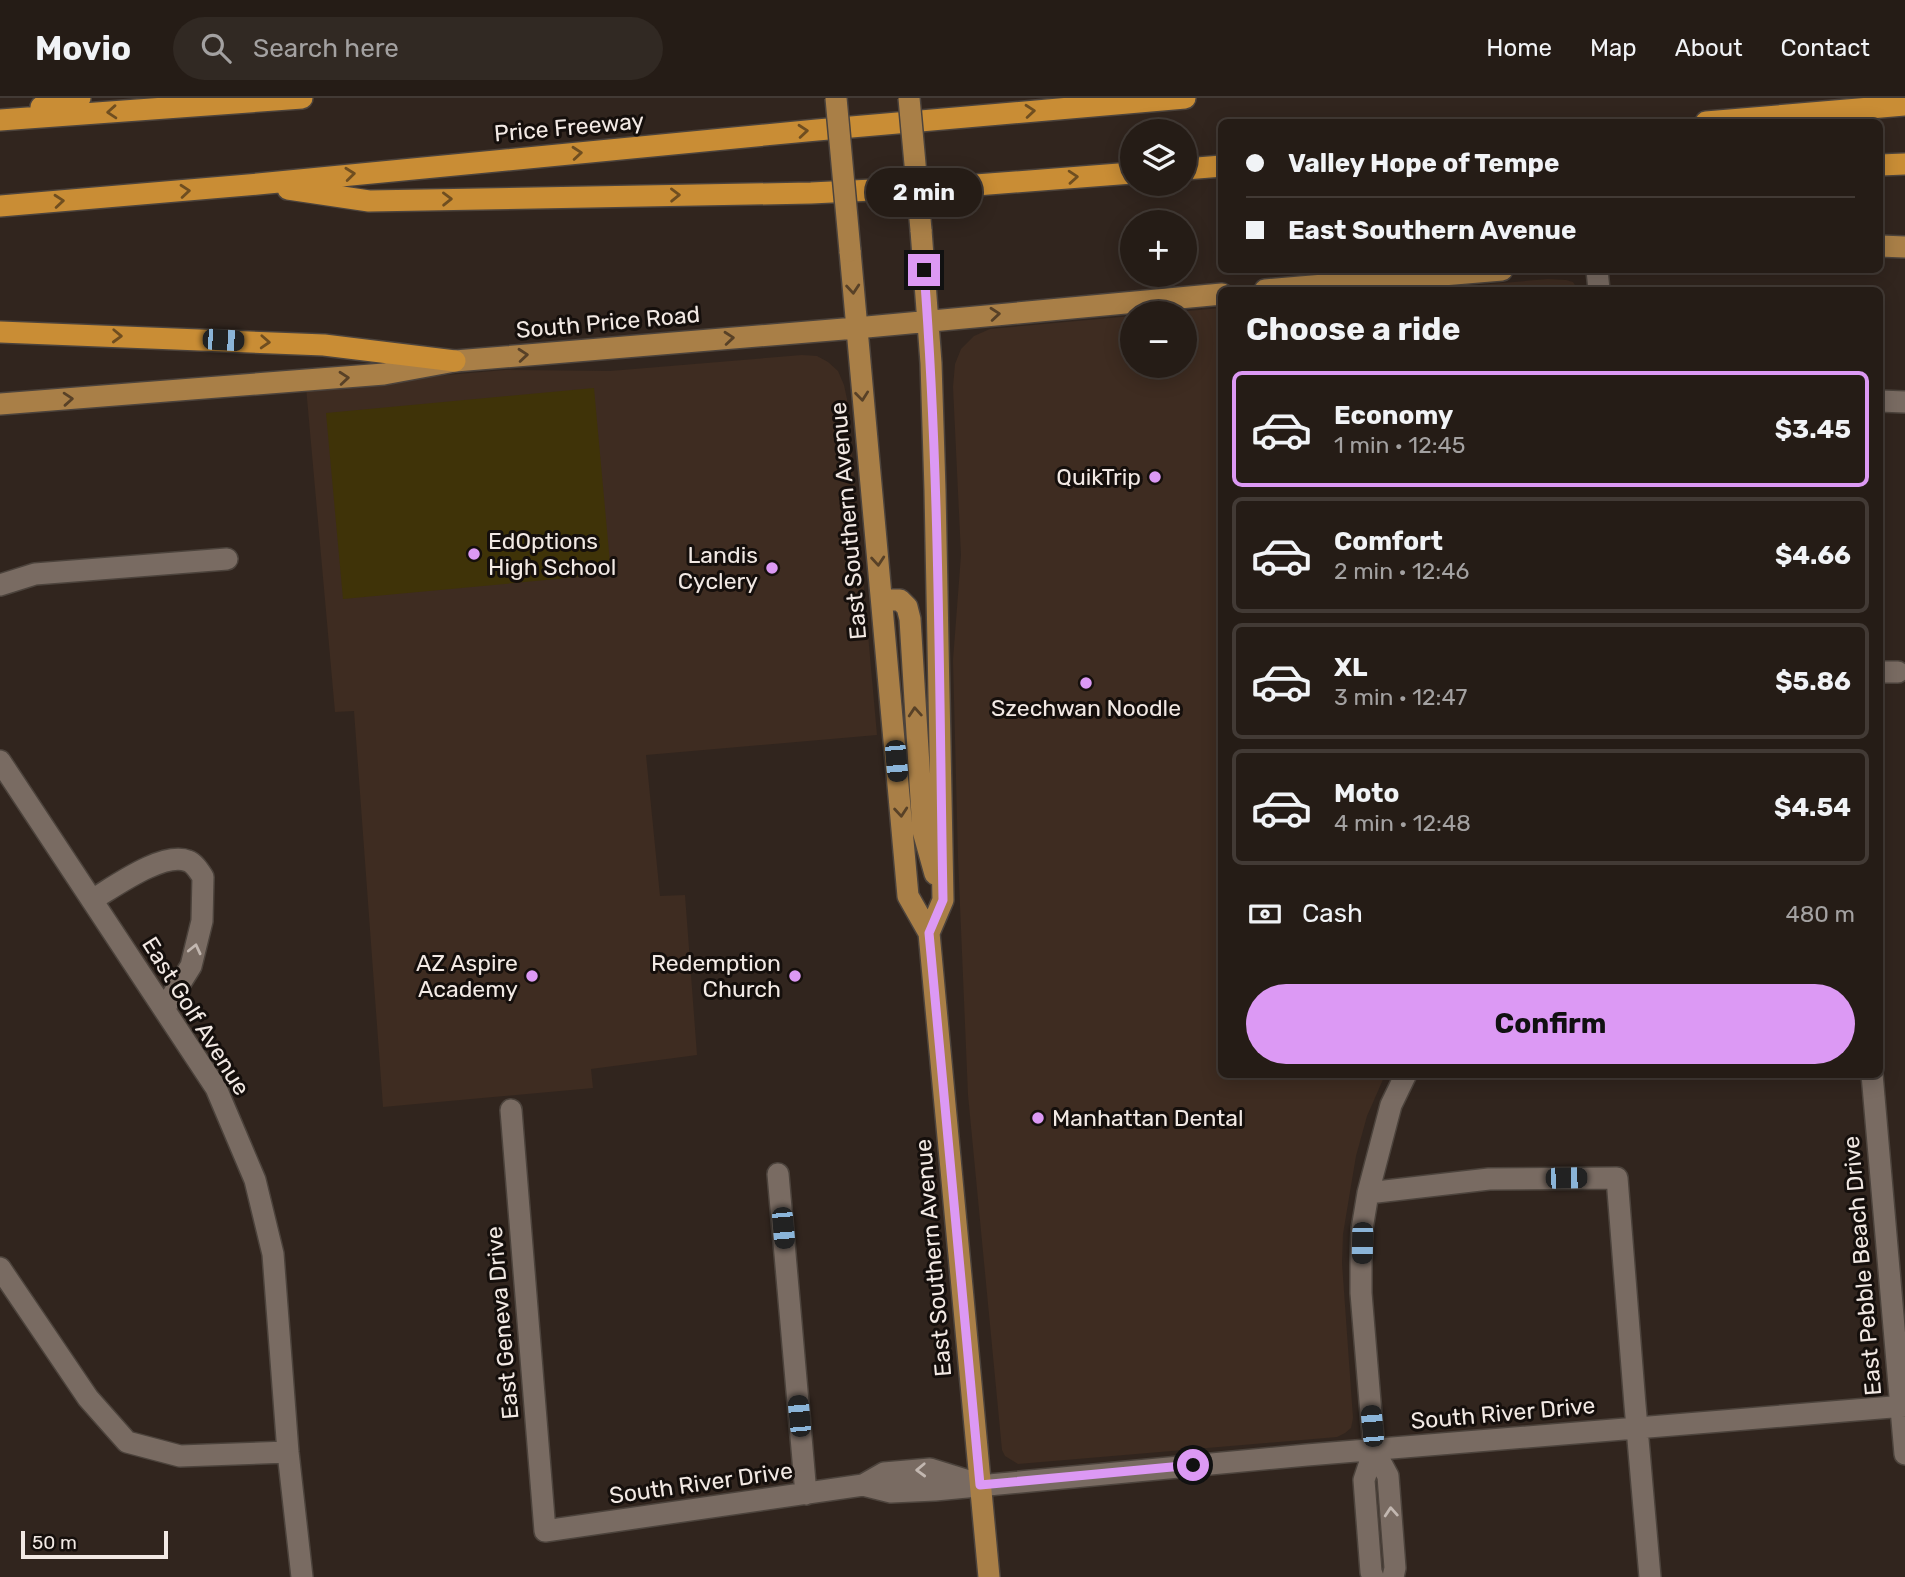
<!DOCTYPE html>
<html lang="en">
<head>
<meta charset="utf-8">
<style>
	:root { --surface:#251c16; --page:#312923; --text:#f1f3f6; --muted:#a3a1a1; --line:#423a35; --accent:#dc99f4 }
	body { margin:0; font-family:Rubik,sans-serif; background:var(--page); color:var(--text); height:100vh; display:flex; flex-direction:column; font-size:26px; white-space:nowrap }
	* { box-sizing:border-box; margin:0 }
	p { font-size:23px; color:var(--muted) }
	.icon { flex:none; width:38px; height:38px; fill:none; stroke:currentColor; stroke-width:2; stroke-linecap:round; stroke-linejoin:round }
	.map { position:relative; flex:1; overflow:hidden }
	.panel { position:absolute; left:1218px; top:189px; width:665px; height:791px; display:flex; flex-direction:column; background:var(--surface); border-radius:10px; box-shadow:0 4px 18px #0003,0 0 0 2px var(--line) }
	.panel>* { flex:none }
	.top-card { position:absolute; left:1218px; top:21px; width:665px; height:154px; border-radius:10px; box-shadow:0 4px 18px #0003,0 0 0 2px var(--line); display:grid; align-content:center; height:154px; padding:0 28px; background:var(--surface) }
	.fabs { position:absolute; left:1120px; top:21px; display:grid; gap:14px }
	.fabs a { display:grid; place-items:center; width:77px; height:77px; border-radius:50%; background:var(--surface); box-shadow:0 4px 18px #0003,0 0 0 2px var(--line); font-size:35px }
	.scale { position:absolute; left:21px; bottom:18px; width:147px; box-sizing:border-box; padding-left:7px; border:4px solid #f2e9e4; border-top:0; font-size:19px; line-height:24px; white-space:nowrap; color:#f2e9e4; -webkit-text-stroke:5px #150f0c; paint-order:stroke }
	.end { position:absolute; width:32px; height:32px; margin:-16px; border:9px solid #dc99f4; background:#111; box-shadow:0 0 0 4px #111 }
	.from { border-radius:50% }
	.bubble { position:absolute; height:49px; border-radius:24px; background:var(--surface); box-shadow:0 4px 18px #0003,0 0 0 2px var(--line); font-size:23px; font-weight:700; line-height:49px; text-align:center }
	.car { position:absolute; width:21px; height:42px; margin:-21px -10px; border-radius:9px; box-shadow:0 0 5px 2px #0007; background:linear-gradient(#222 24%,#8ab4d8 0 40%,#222 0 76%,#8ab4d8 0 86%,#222 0) }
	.top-card b { display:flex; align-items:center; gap:24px; height:66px; font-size:26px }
	.top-card b+b { border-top:2px solid var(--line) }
	.top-card i { width:18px; height:18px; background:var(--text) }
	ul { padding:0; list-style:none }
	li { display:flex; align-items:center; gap:21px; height:116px; margin:0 14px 10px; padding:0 14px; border:4px solid var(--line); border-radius:10px }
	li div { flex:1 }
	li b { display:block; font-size:26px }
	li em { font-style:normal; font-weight:700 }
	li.active { border-color:var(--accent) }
	li>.icon { width:63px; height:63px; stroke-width:1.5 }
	h2 { padding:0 28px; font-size:32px; line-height:84px }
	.pay { display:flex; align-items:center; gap:18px; height:77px; padding:0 28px; font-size:26px }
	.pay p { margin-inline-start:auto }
	.primary-button { display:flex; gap:14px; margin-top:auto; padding:14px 28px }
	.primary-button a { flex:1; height:80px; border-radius:42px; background:var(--accent); color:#111; font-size:28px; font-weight:700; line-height:80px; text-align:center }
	header { display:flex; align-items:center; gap:42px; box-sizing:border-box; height:98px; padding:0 35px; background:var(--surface); border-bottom:2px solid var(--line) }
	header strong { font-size:33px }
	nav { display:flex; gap:38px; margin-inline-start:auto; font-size:24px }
	.search { width:490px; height:63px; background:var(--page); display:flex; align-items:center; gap:18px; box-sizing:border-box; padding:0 24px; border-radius:38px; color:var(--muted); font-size:26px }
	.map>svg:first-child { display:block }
</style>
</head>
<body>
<header>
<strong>Movio</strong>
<div class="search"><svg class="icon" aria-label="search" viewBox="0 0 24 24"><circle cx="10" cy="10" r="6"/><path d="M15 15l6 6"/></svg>Search here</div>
<nav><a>Home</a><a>Map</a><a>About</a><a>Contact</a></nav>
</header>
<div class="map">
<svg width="1905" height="1479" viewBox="0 0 1905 1479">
	<rect width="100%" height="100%" fill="#31251e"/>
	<path fill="#3e2c21" d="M1548 181 1566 182 1573 184 1578 192H1419Z
		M1221 210 1222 976 1385 977 1367 1018 1356 1058 1343 1136 1342 1165 1353 1320 1351 1330 1345 1335 1337 1339 1018 1366 1005 1358 1002 1352 968 997 958 760 953 562 961 457 953 289 955 266 961 251 974 238 990 231 1132 218V268H1185V215H1165Z
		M802 257 817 258 828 264 838 273 844 287 847 301 877 637 646 657 660 798 685 797 697 957 591 971 593 990 383 1009 354 613 335 614 306 289 505 272 610 273Z"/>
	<path fill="#3f3308" d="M594 290 611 476 343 501 326 315Z"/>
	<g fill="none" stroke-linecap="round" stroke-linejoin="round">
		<defs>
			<path id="minor" d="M1597 172 1599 192
				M1880 303 1905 304
				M0 487 35 476 227 461
				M1880 574H1898
				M0 663 216 990 255 1082 273 1156 288 1354 302 1479
				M92 802C114 789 163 753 188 763 194 765 199 773 203 779L202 823 191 868 164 911
				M1872 976 1905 1356
				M511 1012 545 1433 863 1387 884 1375 930 1371 972 1384
				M778 1076 806 1396
				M1368 1095 1489 1081 1617 1080 1635 1307 1650 1479
				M0 1170 88 1300 127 1344 180 1358 288 1354
				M863 1387 891 1394 935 1392 1307 1357 1905 1308
				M1373 1479 1371 1474 1364 1382 1374 1352
				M1393 1479 1395 1470 1388 1378 1374 1352 1361 1195V1160L1362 1131 1368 1095 1391 1007 1406 976"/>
			<path id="major" d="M921 132 931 265 935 392 943 802 929 835
				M1880 148 1905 149
				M850 153 908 798 929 835 989 1479
				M1265 192 1502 172
				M0 306 384 276 455 263 856 230 1222 196
				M882 502H900L907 509 910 521 923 733 935 776"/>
			<path id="highway" d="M41 9 80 0
				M0 22 302 0
				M1706 24 1905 7
				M1880 67 1905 66
				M1185 71 1222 68
				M288 91 369 103 811 95 976 87 1132 75
				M0 108 258 86 817 32 1185 0
				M0 234 324 247 455 263"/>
		</defs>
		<use href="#minor" stroke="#4c433c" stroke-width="24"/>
		<use href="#major" stroke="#4c433c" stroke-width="24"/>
		<use href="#highway" stroke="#4c433c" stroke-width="24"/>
		<use href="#minor" stroke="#796b62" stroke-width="21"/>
		<use href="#major" stroke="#a97f47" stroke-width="21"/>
		<use href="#highway" stroke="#c98d35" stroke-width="21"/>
		<defs>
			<path id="major-bridge" d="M836 0 850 153
				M909 0 921 132"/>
		</defs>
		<use href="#major-bridge" stroke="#4c433c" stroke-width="24" stroke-linecap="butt"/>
		<use href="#major-bridge" stroke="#a97f47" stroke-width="21"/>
	</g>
	<defs><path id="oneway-chevron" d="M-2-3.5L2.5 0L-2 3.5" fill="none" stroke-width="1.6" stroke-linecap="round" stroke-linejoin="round" transform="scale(1.75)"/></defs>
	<g stroke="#6f4e20">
		<use href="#oneway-chevron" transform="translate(1030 13) rotate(-5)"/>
		<use href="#oneway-chevron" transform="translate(112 14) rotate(176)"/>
		<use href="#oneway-chevron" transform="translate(803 33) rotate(-5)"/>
		<use href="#oneway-chevron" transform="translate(577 55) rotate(-5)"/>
		<use href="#oneway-chevron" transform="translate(350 76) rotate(-6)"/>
		<use href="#oneway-chevron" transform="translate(1073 79) rotate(-4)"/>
		<use href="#oneway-chevron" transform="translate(185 93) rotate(-5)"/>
		<use href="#oneway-chevron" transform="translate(675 97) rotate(-1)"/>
		<use href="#oneway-chevron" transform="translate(447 101) rotate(-1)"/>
		<use href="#oneway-chevron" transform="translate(59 103) rotate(-5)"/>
		<use href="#oneway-chevron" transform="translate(117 238) rotate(2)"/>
		<use href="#oneway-chevron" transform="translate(265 244) rotate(3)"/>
	</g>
	<g stroke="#584127">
		<use href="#oneway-chevron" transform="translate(853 191) rotate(85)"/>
		<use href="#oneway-chevron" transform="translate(995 216) rotate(-5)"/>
		<use href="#oneway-chevron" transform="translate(729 240) rotate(-5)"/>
		<use href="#oneway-chevron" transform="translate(523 257) rotate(-5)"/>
		<use href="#oneway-chevron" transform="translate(344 280) rotate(-5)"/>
		<use href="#oneway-chevron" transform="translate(862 298) rotate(84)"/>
		<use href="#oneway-chevron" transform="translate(68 301) rotate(-4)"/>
		<use href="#oneway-chevron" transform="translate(878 463) rotate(85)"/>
		<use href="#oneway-chevron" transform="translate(915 614) rotate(-94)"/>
		<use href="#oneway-chevron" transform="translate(901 714) rotate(85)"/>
	</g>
	<g stroke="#c2b7b0">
		<use href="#oneway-chevron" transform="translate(195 851) rotate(-77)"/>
		<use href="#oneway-chevron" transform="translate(921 1372) rotate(178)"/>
		<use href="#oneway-chevron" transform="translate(1391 1414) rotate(-94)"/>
	</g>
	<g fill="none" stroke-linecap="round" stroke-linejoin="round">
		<path stroke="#dc99f4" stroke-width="9" d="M924 172C940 382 939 592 943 802L929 835 980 1387 1193 1367"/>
	</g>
	<g fill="#dc99f4" stroke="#150f0c" stroke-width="2.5">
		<circle cx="1155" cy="379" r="7"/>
		<circle cx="474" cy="456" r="7"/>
		<circle cx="772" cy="470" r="7"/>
		<circle cx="1086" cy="585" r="7"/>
		<circle cx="532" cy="878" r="7"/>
		<circle cx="795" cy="878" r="7"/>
		<circle cx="1038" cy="1020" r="7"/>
	</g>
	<g text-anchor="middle" stroke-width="6" stroke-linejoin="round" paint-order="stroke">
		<g font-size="23" fill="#f2e9e4" stroke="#150f0c">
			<text transform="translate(569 29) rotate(-5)" y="8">Price Freeway</text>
			<text transform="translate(608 224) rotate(-5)" y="8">South Price Road</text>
			<text transform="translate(848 423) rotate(-95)" y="8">East Southern Avenue</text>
			<text transform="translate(196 918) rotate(58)" y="8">East Golf Avenue</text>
			<text transform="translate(933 1160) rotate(-95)" y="8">East Southern Avenue</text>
			<text transform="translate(1862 1168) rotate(-95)" y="8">East Pebble Beach Drive</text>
			<text transform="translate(502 1225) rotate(-95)" y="8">East Geneva Drive</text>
			<text transform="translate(1503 1315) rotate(-5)" y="8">South River Drive</text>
			<text transform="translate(701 1385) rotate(-8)" y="8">South River Drive</text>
		</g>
		<g font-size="23" fill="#f2e9e4" stroke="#150f0c" text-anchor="end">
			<text x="1141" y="387">QuikTrip</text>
			<text x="488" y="451" text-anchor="start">EdOptions<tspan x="488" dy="26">High School</tspan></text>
			<text x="758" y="465">Landis<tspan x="758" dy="26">Cyclery</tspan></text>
			<text x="1086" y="618" text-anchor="middle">Szechwan Noodle</text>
			<text x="518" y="873">AZ Aspire<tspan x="518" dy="26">Academy</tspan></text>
			<text x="781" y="873">Redemption<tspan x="781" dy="26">Church</tspan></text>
			<text x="1052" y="1028" text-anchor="start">Manhattan Dental</text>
		</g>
	</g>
</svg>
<div class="fabs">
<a><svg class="icon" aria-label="layers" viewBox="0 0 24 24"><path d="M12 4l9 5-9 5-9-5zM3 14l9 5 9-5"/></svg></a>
<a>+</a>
<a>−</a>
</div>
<div class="scale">50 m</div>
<i class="end from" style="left:1193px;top:1367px"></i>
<i class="end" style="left:924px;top:172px"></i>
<div class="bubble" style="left:866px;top:70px;width:116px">2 min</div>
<i class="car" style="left:223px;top:242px;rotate:93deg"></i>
<i class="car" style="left:896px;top:663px;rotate:175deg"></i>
<i class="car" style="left:1566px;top:1080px;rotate:89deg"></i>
<i class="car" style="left:783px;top:1130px;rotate:175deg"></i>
<i class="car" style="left:1362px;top:1145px;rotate:181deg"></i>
<i class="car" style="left:799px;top:1318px;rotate:355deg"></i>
<i class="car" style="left:1372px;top:1328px;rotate:355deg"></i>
<div class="top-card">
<b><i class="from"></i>Valley Hope of Tempe</b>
<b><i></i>East Southern Avenue</b>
</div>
<section class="panel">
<h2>Choose a ride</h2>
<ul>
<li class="active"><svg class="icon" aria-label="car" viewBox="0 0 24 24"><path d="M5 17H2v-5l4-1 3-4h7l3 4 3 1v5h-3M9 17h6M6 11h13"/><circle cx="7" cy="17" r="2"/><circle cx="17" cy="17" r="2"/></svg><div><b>Economy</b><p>1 min · 12:45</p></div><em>$3.45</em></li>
<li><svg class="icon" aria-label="car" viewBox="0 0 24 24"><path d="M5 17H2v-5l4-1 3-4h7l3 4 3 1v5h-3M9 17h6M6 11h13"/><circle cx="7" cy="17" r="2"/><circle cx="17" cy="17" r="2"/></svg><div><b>Comfort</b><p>2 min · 12:46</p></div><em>$4.66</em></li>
<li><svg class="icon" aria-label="car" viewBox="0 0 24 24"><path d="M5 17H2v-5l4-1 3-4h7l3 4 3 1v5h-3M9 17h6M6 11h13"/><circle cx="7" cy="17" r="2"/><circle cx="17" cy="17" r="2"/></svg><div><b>XL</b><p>3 min · 12:47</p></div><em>$5.86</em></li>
<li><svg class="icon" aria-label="car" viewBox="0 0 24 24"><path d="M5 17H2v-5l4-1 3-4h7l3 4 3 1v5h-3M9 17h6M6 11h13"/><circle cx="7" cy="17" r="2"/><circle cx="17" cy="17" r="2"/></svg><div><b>Moto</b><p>4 min · 12:48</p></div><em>$4.54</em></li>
</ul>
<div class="pay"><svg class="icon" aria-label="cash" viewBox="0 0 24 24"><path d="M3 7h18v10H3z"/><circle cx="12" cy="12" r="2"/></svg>Cash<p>480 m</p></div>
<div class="primary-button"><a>Confirm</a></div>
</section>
</div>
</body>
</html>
